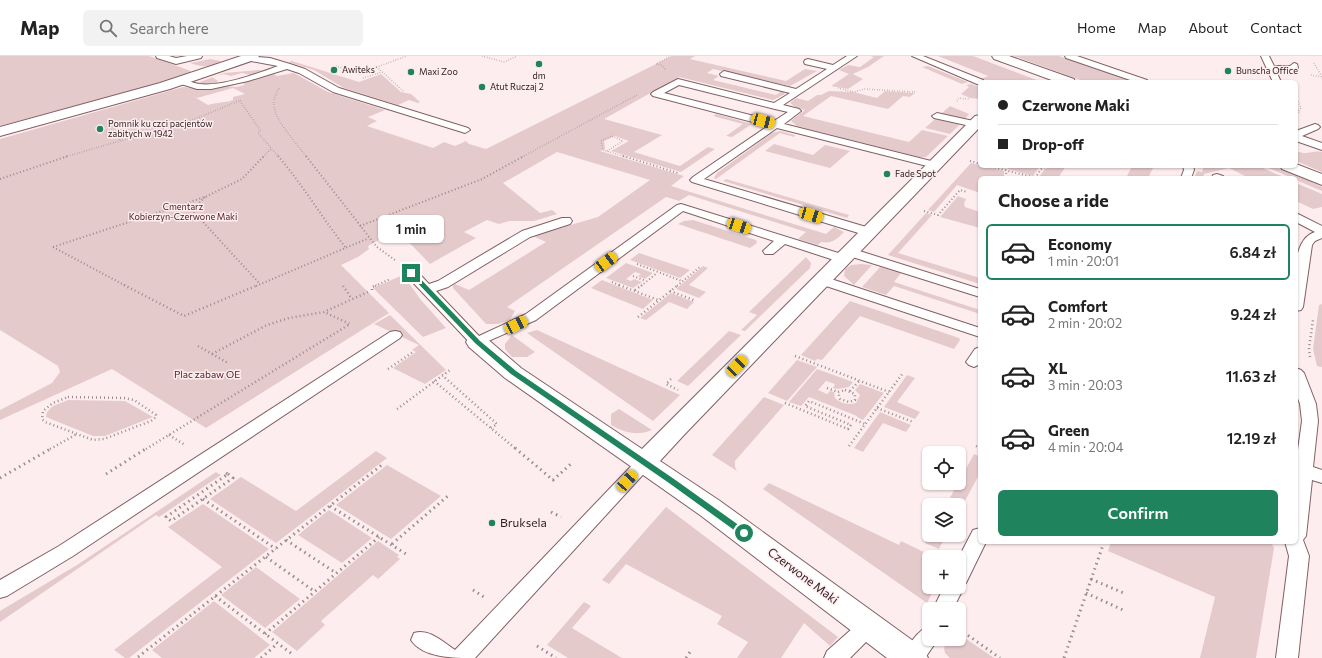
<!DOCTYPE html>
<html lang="en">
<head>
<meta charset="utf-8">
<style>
	:root { --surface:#fff; --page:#f2f2f2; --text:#222; --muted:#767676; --line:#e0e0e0; --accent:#1f845e }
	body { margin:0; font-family:Commissioner,sans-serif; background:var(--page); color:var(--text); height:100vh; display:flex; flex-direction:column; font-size:15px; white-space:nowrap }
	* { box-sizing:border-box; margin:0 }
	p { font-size:13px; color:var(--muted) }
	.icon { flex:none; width:22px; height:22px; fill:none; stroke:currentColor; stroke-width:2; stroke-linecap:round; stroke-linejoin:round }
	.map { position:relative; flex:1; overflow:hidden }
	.side { position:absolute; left:978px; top:120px; width:320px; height:368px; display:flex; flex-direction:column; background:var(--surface); border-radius:6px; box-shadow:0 1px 3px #0004 }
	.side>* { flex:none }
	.hud { position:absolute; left:978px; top:24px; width:320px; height:88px; border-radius:6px; box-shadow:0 1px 3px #0004; display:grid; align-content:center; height:88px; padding:0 20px; background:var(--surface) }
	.controls { position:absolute; left:922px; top:390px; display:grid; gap:8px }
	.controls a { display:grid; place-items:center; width:44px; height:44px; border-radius:6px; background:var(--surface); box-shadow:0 1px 3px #0004; font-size:20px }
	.end { position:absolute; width:18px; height:18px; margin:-9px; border:5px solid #1f845e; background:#fff; box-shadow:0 0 0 2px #fff }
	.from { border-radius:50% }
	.bubble { position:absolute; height:28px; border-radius:6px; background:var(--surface); box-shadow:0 1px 3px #0004; font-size:13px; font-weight:600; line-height:28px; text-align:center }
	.car { position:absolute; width:12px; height:24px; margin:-12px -6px; border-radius:5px; box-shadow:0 0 3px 1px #0007; background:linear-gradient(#f5c518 24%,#345 0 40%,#f5c518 0 76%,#345 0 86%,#f5c518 0) }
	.hud b { display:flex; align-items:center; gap:14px; height:38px; font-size:15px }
	.hud b+b { border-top:1px solid var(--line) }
	.hud i { width:10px; height:10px; background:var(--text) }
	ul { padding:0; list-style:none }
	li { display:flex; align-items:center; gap:12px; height:56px; margin:0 8px 6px; padding:0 12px; border:2px solid transparent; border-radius:6px }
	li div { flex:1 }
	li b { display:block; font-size:15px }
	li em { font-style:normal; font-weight:600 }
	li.on { border-color:var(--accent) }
	li>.icon { width:36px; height:36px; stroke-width:1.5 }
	h2 { padding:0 20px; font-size:18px; line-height:48px }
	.action { display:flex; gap:8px; margin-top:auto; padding:8px 20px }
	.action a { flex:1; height:46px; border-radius:6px; background:var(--accent); color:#fff; font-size:16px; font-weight:600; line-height:46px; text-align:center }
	header { display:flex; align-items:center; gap:24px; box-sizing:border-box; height:56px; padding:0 20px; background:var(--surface); border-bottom:1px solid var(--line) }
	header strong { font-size:19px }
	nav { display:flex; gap:22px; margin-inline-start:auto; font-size:14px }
	.search { width:280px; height:36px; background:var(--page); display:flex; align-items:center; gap:10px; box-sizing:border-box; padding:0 14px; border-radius:6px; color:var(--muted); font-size:15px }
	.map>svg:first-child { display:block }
</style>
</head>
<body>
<header>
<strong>Map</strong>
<div class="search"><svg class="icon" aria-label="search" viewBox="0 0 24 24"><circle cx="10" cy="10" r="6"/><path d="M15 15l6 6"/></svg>Search here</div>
<nav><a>Home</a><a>Map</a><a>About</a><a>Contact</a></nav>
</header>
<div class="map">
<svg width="1322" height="602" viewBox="0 0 1322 602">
	<rect width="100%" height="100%" fill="#feedef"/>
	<path fill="#e5cacc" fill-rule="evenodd" d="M0 0H149L191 15 190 17 138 33 0 70Z
		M672 0H695L690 3 786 25 805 13 817 15 790 30 713 13 707 17 719 20 713 24 776 39 782 35 785 38 773 44 679 21 604 63 662 79 634 96 680 110 708 91 715 93 681 116 611 95 629 85 615 80 604 85 605 93 600 95 684 120 671 130 826 178 834 171 844 176C837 183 832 188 821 186L818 189 798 183 806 176 689 139 679 145 666 141 507 251 515 255 510 264 498 268H486L453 232V229L455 228 469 234 546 186 535 181 536 179 551 173 553 174 598 161 650 124 557 96 503 127 540 157 552 154 557 158 534 165H509L499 168 487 164 464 176 476 182 430 208 397 174 368 190 369 193 358 201 341 209 389 257 206 372 112 313 0 364V354L52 327 60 316 58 310 0 274V83L183 31 199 33 226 30 236 31 245 29 243 27 244 25 272 17 277 20 294 17 328 36 385 54 368 61 377 65 367 70 433 92 444 86 455 90 466 85 469 88 486 93ZM233 32 245 38 233 41V44C224 47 217 46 208 49L193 40 197 42Z
		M870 0H884L868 11 853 18 863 23 848 33 831 30 849 18 839 14 848 9 860 11 874 1Z
		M938 0H973L1042 26H988L980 23 988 20Z
		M1014 0H1059L1134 26H1086Z
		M210 3 221 5C211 12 201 11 190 7Z
		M292 5 359 26 381 18 401 36 411 38 420 46 418 47 409 44 398 49 344 32 314 14 288 6Z
		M928 10 968 26 962 28 922 11Z
		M258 14 266 15 250 19 242 17 231 20 224 18 212 21 218 25 215 28H200L197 27 224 17Z
		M971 28 980 31V43L970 42 961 38 969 31 966 29Z
		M829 35 853 36 877 42 885 35 915 37 910 41 903 40 888 53 831 40 803 60 909 86 922 74 948 80 926 101H919L797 70 791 65 792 64 805 54 795 51 790 47 796 42 808 45 817 39H821Z
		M950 50 969 58 965 63 942 57Z
		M716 58 752 68 732 81 726 80 743 68 713 60Z
		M935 63 960 68 950 78 925 72Z
		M780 75 795 79 794 81 780 77 716 123 714 122 717 117 772 77Z
		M774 88 813 99 825 89 850 95 830 112 765 95Z
		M1296 95C1309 100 1310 94 1322 96V116L1296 105Z
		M971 107 1004 115V122H1006H980V137L957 129 934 156 928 154Z
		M1007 110H1040L1033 120 1008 113Z
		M1053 110H1066L1058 122 1039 121 1045 113Z
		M1132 110H1154L1148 122H1126Z
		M1204 110H1258L1286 122H1249L1229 112 1204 118 1203 122H1194L1197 115 1202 116Z
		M1264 110C1284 110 1304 123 1322 131V135L1296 124V122H1292Z
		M726 123 849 159 847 162 723 125Z
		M1296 127 1322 138V151L1313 153 1296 145Z
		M958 140 966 143 964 148 965 151 980 156V172L940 161Z
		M926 157 932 159 898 197 980 222V228L888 199Z
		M693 164 756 184 757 187 750 192 678 168 684 165Z
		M639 197 690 214 680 222 630 204Z
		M806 201 811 207 810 212 745 275 741 274 757 259 749 256Z
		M626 207 653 217 645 223 638 220 641 218 635 216 626 223 631 225 634 223 642 226 633 232 606 222Z
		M861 208 872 209 854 229 844 220 845 213 851 209Z
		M703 210 708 212 689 229 706 236 699 242 676 233Z
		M880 211 901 217 894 226 980 254V258L894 230 886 239 862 231Z
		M403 219 421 244 446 272 423 281 373 232Z
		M602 224 653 244 643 253 591 232Z
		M671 237 694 246 687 253 669 246 646 264 640 262Z
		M850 245 959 282 960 284 954 293 860 260 822 304 817 303 815 305 801 299Z
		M1322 248V311L1317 310 1313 293 1319 249Z
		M390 259 446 314 425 328 393 312 416 296 412 294 419 289 374 268Z
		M537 274 680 339 653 365 527 277Z
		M729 275 741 279 688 330 677 325Z
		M512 279 535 296 527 301H512L505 293V288Z
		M797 304 817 311 787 345 768 337Z
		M817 313 853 326 849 331 837 333 833 332 835 328 826 325 818 334 827 338 830 335 834 336 835 342C841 348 848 349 856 347L860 339 855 334 860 328 884 337 863 364 857 361V360L809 341 801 350 789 346Z
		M907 319 915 322 897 346 920 356 915 363 884 351Z
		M764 341 784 349 735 405V411L737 415 712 399Z
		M68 344 125 345 153 361 105 380H93L46 361 47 356 53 350Z
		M619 353 652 374C637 380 625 377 611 369V358Z
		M880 356 911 369 906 376 883 367 863 396 854 392Z
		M376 395 387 402 276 487 210 443 241 421 296 455Z
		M974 398 979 400 980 398V417L959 456V449H946Z
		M387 409 441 440 391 483 336 449Z
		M216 416 221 419 159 461 156 459 0 566V555L77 509Z
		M769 427 899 489 901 485 934 501H929V531H935L927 547 763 433Z
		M203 448 269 493 129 602H125L114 594 222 511 168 471Z
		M666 451 838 581 830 590 804 567 781 602H737L748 586 717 568 722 560 626 508 609 528 602 524Z
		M329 454 372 482 342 507 298 479Z
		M929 479H946L939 493 925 487Z
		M378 485 399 499 397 501 400 503 378 523 373 519 321 565 325 569 297 595 272 576Z
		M1111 486H1271L1274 492 1256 602H1200L1215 541 1108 495Z
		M256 511 300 543 265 572 221 539Z
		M214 545 270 589 254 602H162L152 594Z
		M584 546 591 550 572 572 622 602H568L547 589Z
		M959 578 994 602H950L945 597 944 592 948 583H959Z"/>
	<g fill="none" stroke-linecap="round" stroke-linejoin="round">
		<defs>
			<path id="service" d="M156 0H169L176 2 187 0H202L201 2 176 8 157 2Z
				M246 0 270 2 290 8 305 13 339 32 468 72 470 74 465 77 462 76 333 36 299 17 287 13 248 25 211 33H197L178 27 177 25 181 22C187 24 193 27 199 28 222 31 256 18 278 10L246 4 245 2Z
				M847 0H857L783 49 799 53 801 55 784 68 939 107 940 109 939 111 935 112 777 72 704 123 873 173 875 176 873 179H865L692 126 690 124 693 121 768 70 653 40 651 38 653 36 678 23 774 47 790 37 721 20 720 18 724 15 796 33 827 13 805 8 804 6 805 4 808 3 833 9ZM679 29 775 53 788 56 774 65 664 37Z
				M912 0H923L983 24 984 26H980V29L977 28Z
				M1065 0H1077L1147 24 1148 26H1136L1066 2Z
				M1261 0H1269L1274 10H1290L1294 7 1297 8 1298 12 1292 16 1276 15 1281 26H1273Z
				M937 57 978 66 980 68 975 71 934 62 932 60Z
				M1315 68 1318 69 1320 71 1318 73 1302 80 1322 87V94L1296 85V75Z
				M1183 110H1193L1194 114 1191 122H1181L1184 114Z
				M1217 118 1223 120 1224 122H1212L1213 119Z
				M681 148 848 200 849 203 848 206 843 207 785 188 773 198H765L763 195 774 185 683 155 536 264 477 290 472 289 404 217 406 214C417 212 422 221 429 228L438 225 522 175 562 162H570L572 165 570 168 530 181 448 231 436 235 479 280 526 258 677 149Z
				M1296 157 1322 170V182L1315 185 1312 189 1303 251 1301 254 1296 255C1296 234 1289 184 1315 176L1296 166Z
				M850 192 980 233V241L846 199 844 196 846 193Z
				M822 220 980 272V281L817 227 815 224 817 221Z
				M395 275 400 276 402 279 400 282 73 500 7 540 0 542V524L59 490 390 276Z
				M980 291V308L974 311 969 309 966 306 975 293Z
				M1296 312 1301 314 1304 317 1316 348 1318 365 1313 411 1322 414V427L1312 424 1306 480 1303 484 1309 500 1298 602H1276L1289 500 1285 486H1296V408L1302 365 1300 348 1296 337Z
				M644 401 650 403 653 407 650 411 475 602C453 602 423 602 411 584L414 577C429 572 443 586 455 594L638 403Z
				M980 472V486H986L966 527 963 528 964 531 953 553H933L944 531H959V501L973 474Z
				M869 561 876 564 880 570 876 576 850 602H824L827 595 862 564Z
				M929 570V583H938L925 602H901C906 592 919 573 929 570Z"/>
			<path id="minor" d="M241 0H259L257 3 170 33 0 80V71L160 27Z
				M980 59V71L683 380 660 405 720 445 923 592 928 602H887L700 459 505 322 469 291 466 286 469 281 477 280 485 281 521 312 642 393 975 60Z"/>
			<path id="secondary" d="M992 0H1009L1074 23 1075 26H1057L994 3Z
				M1296 108 1322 118V129L1282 113 1280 110H1296Z"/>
		</defs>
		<use href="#service" stroke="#826063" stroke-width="2"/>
		<use href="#minor" stroke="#826063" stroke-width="2"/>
		<use href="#secondary" stroke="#826063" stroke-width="2"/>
		<path stroke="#9b8b8d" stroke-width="1.5" stroke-dasharray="0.5 2" stroke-linecap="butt" d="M482 0 504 6 517 0
			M1314 7 1322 21
			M336 10 360 18 377 11
			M665 13 661 9 656 8 671 0
			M1311 19 1322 21
			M363 22 382 16
			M279 32C276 38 273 43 274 50 275 64 298 90 307 101
			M838 32 854 36 864 33 916 36
			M403 35 377 11 407 0
			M1296 41 1301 52 1298 55 1300 58
			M240 45 260 74 258 77 279 101
			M957 45 959 42 969 43
			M102 73 120 84
			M607 95 623 85 612 80 601 85 603 94 626 101
			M65 101 195 63 241 44
			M263 101 271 93
			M522 101 637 39"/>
		<path stroke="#9b8b8d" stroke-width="2" stroke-dasharray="1 2.5" stroke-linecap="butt" d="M278 100C303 129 322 162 346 192
			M306 100 377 191 395 204
			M623 100 678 117
			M970 105 980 108
			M988 110 1037 122
			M1005 110 1007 122
			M1035 122 1042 112 1048 110
			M0 123 68 100
			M205 141 192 154 260 228
			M924 155 938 159 960 134 967 136
			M360 170 482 123 524 100
			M53 191 126 230
			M53 191 205 141 242 123 264 100
			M637 208 682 225
			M633 220 646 225
			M612 226 621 230
			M256 230 369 182
			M375 230 390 223
			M641 230 657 217
			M677 230 701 210"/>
		<path stroke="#9b8b8d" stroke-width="2.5" stroke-dasharray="1 3" stroke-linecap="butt" d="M124 229 184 260 258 229
			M619 229 658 244
			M343 230 352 243
			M372 234V231L377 229
			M635 234 642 229
			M670 235 696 245
			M638 261 678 229
			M198 290 228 307
			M212 298 267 269 289 262 324 256 368 236
			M795 300 889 336
			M1310 301 1309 292 1313 264
			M388 313 413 296
			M442 319 497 368 491 372
			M671 323 666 328 678 334
			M434 325 516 393
			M827 332 838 336
			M845 334 855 338V344L849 346 840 343 838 336Z
			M850 335 859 325
			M68 341 124 342 134 344 156 359V361L151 365 104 383 93 384 45 366 42 363 43 355 53 347Z
			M785 347 848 373 851 369 805 350 809 345 865 368
			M877 352 913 366
			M397 353 450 314
			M169 379 185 389
			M849 390 903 317
			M976 390 980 392
			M50 393 77 378
			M146 393 350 268 324 256"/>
		<path stroke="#9b8b8d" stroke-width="3" stroke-dasharray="1.5 4" stroke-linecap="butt" d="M515 392 553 424 573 406
			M226 417 228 418
			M106 418 147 392
			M228 418 233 422 171 465 166 461Z
			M0 422 52 392
			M203 443 276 493
			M330 450 406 498
			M551 456 561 461
			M286 484 336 517
			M392 488 449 439
			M266 501 314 535
			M1091 523 1126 538
			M473 534 484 541
			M1086 537 1123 554
			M215 540 292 598
			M959 573 1000 602
			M265 578 379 481
			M537 590 556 602
			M138 601 383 408
			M261 602 277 588
			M686 602 692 593
			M1064 602 1104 486"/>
		<use href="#service" fill="#fff" fill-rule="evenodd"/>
		<use href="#minor" fill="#fff" fill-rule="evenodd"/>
		<use href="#secondary" fill="#fff" fill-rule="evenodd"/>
	</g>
	<path fill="#1f845e" d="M409 215H413L480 285 516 315 674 423 747 475 748 477 747 479H741L669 427 511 318 475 287 409 218Z"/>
	<g fill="#1f845e" stroke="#feedef" stroke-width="1.5">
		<circle cx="539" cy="8" r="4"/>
		<circle cx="334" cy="14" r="4"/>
		<circle cx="1228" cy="15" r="4"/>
		<circle cx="411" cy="16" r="4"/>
		<circle cx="482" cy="31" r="4"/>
		<circle cx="100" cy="73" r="4"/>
		<circle cx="887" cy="118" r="4"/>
		<circle cx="492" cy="467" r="4"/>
	</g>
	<g text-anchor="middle" stroke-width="3" stroke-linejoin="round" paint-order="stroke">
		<g font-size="9" fill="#2a1c1d" stroke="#feedef" text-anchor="start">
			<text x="342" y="17">Awiteks</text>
			<text x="1236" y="18">Bunscha Office</text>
			<text x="419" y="19">Maxi Zoo</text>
			<text x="539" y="23" text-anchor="middle">dm</text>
			<text x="490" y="34">Atut Ruczaj 2</text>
			<text x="108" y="71">Pomnik ku czci pacjentów<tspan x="108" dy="10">zabitych w 1942</tspan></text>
			<text x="895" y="121">Fade Spot</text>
		</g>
		<g font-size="9" fill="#522027" stroke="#feedef">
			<text x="183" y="154">Cmentarz<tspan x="183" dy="10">Kobierzyn-Czerwone Maki</tspan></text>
		</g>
		<g font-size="10" fill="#522027" stroke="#feedef">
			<text x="207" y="322">Plac zabaw OE</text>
		</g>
		<g font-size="12" fill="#2a1c1d" stroke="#feedef" text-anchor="start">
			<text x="500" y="471">Bruksela</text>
		</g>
		<g font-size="12" fill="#2a1c1d" stroke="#feedef">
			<text transform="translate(803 520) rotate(37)" y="4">Czerwone Maki</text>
		</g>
	</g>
</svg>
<div class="controls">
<a><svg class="icon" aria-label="locate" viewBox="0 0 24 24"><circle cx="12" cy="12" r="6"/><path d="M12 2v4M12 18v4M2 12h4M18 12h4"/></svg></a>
<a><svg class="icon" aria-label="layers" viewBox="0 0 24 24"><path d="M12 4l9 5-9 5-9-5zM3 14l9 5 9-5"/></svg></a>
<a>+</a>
<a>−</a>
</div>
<i class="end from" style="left:744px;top:477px"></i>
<i class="end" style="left:411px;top:217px"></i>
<div class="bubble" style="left:378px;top:159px;width:66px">1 min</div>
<i class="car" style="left:763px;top:65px;rotate:105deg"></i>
<i class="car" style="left:811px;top:159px;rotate:107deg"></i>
<i class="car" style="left:739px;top:170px;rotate:108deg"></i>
<i class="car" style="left:606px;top:206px;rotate:54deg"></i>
<i class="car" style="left:516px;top:269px;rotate:63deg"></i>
<i class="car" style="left:737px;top:310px;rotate:44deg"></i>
<i class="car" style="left:627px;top:425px;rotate:42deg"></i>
<div class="hud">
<b><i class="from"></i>Czerwone Maki</b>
<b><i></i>Drop-off</b>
</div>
<section class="side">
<h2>Choose a ride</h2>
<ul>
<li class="on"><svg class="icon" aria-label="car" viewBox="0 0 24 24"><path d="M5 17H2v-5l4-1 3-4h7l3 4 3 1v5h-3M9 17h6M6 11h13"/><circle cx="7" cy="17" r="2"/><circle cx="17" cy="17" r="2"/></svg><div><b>Economy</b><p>1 min · 20:01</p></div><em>6.84 zł</em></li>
<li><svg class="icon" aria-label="car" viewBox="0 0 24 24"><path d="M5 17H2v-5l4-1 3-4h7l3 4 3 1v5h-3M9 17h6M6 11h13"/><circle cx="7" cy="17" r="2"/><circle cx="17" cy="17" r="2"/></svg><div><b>Comfort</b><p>2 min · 20:02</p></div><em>9.24 zł</em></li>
<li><svg class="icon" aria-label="car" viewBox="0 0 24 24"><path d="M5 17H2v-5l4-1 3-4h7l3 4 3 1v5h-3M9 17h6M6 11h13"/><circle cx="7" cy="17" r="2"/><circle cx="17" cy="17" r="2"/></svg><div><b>XL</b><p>3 min · 20:03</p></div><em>11.63 zł</em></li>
<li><svg class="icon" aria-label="car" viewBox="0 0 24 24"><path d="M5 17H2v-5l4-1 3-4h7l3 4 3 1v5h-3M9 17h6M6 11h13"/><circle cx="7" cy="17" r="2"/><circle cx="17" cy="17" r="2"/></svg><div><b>Green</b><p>4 min · 20:04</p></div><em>12.19 zł</em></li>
</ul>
<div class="action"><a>Confirm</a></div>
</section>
</div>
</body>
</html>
